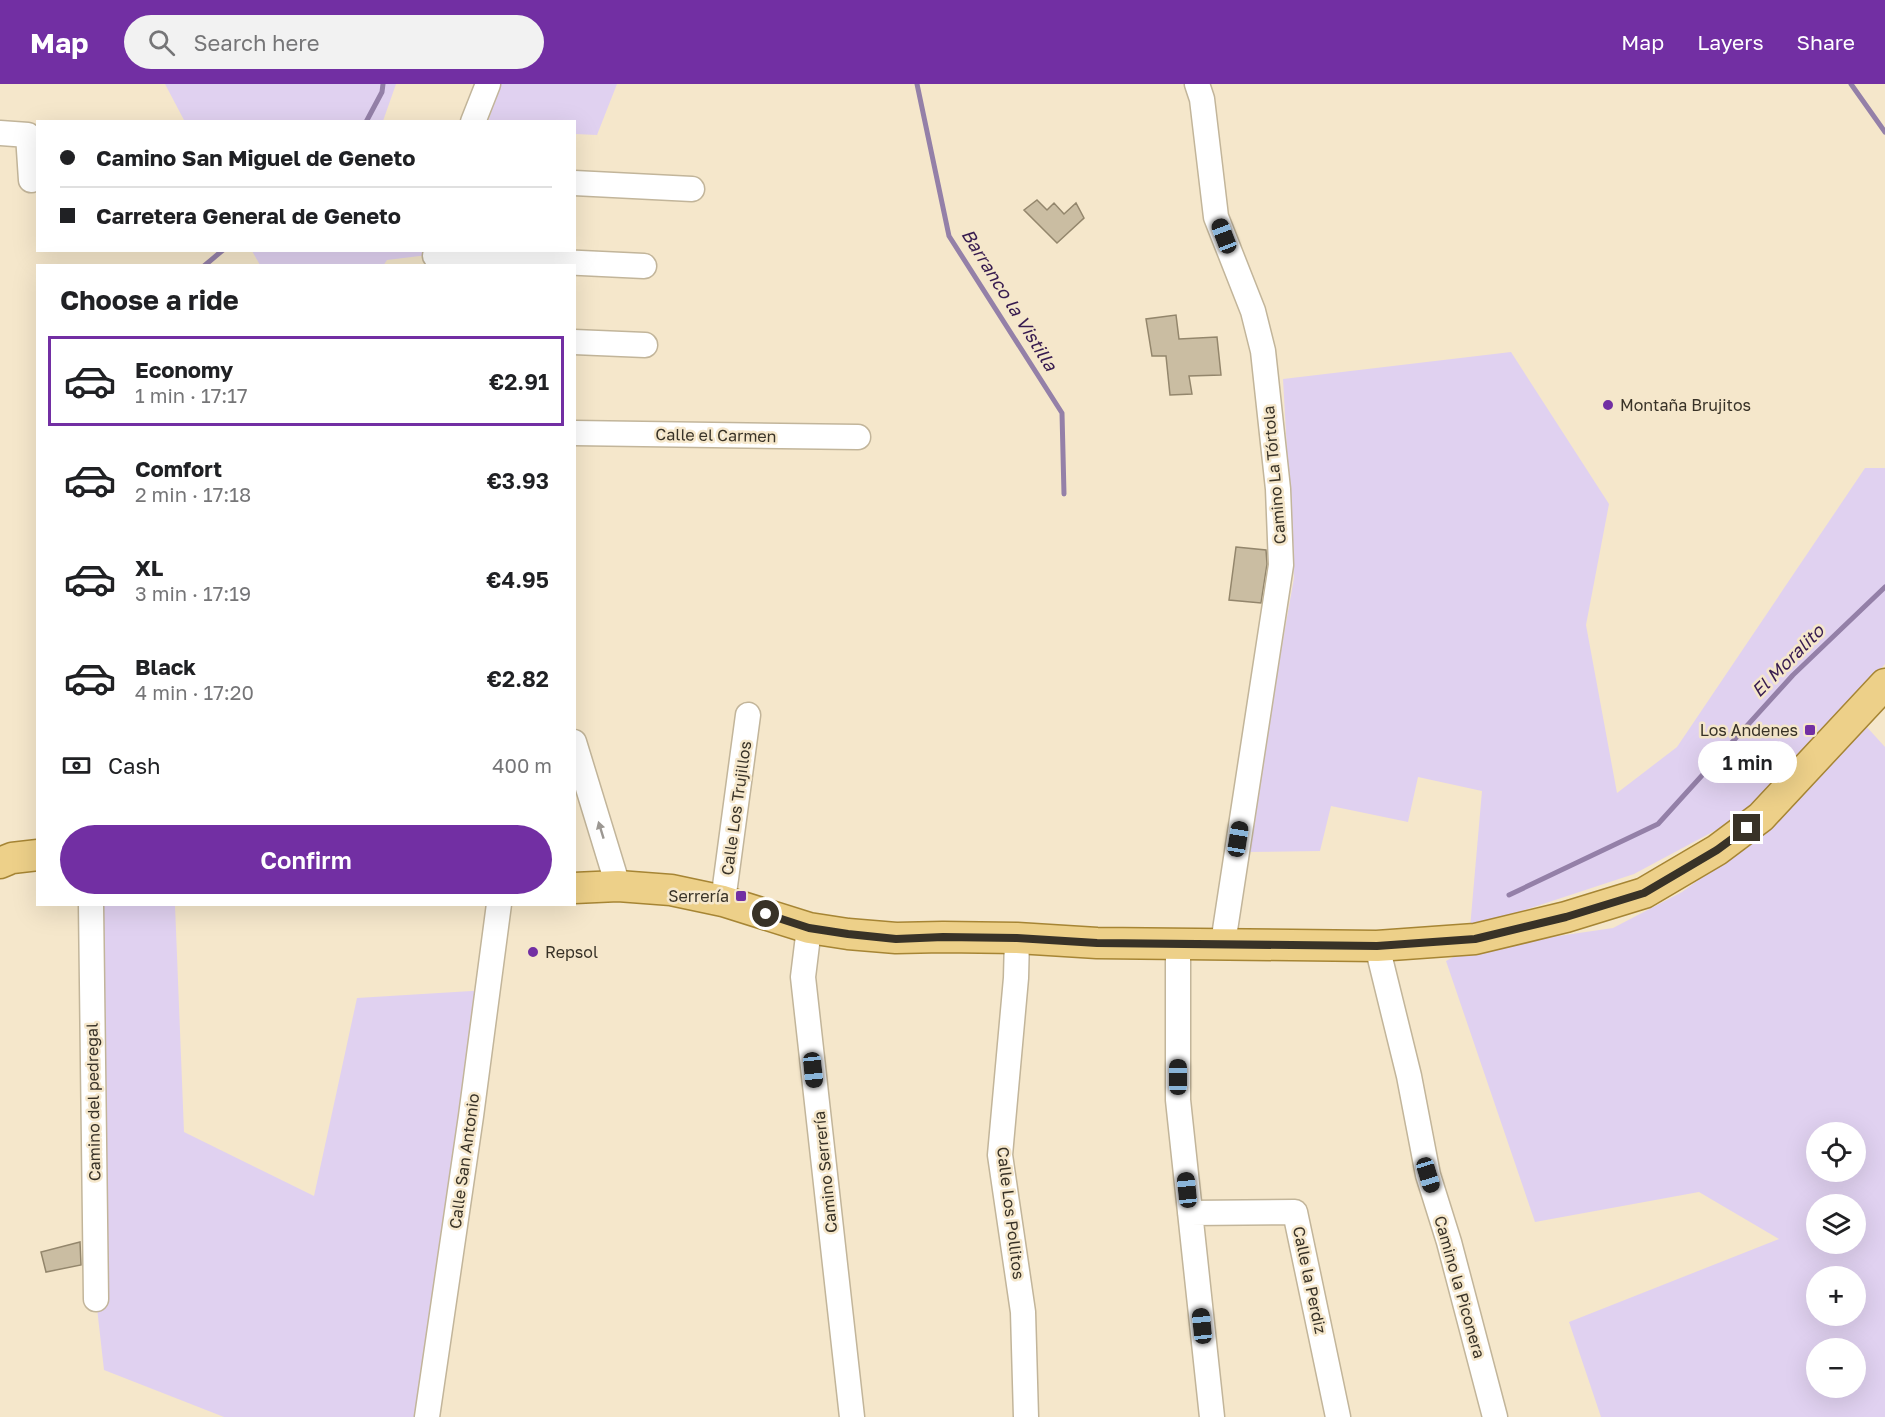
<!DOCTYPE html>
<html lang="en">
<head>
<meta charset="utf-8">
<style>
	:root { --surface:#fff; --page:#f2f2f2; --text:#202124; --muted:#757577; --line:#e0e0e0; --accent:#722fa3 }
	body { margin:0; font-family:"Golos Text",sans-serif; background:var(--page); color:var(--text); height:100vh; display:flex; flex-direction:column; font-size:22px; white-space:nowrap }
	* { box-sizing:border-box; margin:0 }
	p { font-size:20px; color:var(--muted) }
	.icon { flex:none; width:33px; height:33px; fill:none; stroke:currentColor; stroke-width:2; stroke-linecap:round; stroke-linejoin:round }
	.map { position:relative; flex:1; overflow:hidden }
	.panel { position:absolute; left:36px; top:180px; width:540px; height:642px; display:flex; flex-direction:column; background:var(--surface); border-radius:0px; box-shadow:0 6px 24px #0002 }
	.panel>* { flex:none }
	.guide { position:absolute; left:36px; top:36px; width:540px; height:132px; border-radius:0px; box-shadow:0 6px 24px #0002; display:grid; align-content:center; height:132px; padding:0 24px; background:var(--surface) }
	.fabs { position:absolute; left:1806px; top:1038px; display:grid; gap:12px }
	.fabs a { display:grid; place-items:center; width:60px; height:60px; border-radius:50%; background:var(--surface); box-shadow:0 6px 24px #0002; font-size:30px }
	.end { position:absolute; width:27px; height:27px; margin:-14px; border:8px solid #383227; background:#fff; box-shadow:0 0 0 3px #fff }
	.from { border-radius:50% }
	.bubble { position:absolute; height:42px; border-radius:21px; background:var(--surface); box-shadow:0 6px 24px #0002; font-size:20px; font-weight:600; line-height:42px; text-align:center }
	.car { position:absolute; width:18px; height:36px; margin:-18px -9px; border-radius:8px; box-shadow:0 0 4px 2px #0007; background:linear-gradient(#222 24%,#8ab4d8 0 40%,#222 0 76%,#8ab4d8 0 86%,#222 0) }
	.guide b { display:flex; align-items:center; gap:21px; height:57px; font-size:22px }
	.guide b+b { border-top:2px solid var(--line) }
	.guide i { width:15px; height:15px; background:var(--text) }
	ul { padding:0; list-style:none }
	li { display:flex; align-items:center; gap:18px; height:90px; margin:0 12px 9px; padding:0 12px; border:3px solid transparent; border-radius:0px }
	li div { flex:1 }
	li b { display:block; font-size:22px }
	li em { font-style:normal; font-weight:600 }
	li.on { border-color:var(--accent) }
	li>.icon { width:54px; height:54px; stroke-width:1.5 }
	h2 { padding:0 24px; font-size:27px; line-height:72px }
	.pay { display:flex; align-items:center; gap:15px; height:66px; padding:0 24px; font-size:22px }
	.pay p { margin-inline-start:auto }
	.button { display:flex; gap:12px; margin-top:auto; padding:12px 24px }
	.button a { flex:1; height:69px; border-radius:36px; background:var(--accent); color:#fff; font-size:24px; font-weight:600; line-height:69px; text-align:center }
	header { display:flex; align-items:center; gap:36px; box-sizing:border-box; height:84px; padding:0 30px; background:var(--accent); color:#fff }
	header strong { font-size:28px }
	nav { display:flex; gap:33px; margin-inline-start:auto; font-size:21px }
	.search { width:420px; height:54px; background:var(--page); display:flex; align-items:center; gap:15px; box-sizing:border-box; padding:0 21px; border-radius:33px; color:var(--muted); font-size:22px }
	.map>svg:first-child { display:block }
</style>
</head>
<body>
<header>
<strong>Map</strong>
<div class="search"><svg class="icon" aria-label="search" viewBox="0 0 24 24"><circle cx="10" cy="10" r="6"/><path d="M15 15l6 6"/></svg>Search here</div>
<nav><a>Map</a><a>Layers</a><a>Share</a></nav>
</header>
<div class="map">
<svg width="1885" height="1333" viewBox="0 0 1885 1333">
	<rect width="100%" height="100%" fill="#f5e7cb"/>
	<path fill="#e0d1f0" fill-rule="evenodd" d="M165 0H396L383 37 185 38Z
		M500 0H617L597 51 575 50 574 38H488Z
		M252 167H429L428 171 387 176 383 182 260 181Z
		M1511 268 1609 420 1586 541 1617 709 1677 663 1865 384H1885V580L1759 723 1634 790 1470 844 1482 707 1418 693 1408 738 1331 722 1320 767 1245 768 1294 494 1283 295Z
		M1865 641 1885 663V1333H1601L1569 1238 1779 1155 1699 1108 1535 1138 1446 877 1468 865 1613 844 1682 808 1773 741ZM1816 1048H1856V1088H1816ZM1816 1120H1856V1160H1816ZM1816 1192H1856V1232H1816ZM1816 1264H1856V1304H1816Z
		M85 821H175L184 1048 314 1112 357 914 488 906 427 1333H224L104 1286 96 1215Z"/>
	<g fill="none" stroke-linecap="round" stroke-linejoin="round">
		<path stroke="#9480a8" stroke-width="5" d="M917 0 949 152 1062 329 1064 410
			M1851 0 1885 48
			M366 38 382 8 383 0
			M204 182 223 166
			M1509 811 1658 740 1793 591 1885 503"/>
	</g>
	<path fill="#cabda2" stroke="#93866c" stroke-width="1.5" d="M1037 116 1047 126 1054 119 1064 130 1076 119 1084 134 1057 159 1024 126Z
		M1176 231 1179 255 1217 253 1221 291 1189 292 1192 310 1170 311 1166 272H1152L1146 235Z
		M1236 463 1266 466 1267 480 1261 519 1229 516Z
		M80 1158 81 1181 46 1188 41 1168Z"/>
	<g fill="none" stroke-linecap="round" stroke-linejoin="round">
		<defs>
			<path id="minor" d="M1197 0 1202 15 1216 133 1253 227 1263 267 1278 405 1281 481 1223 859
				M473 38 488 0
				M0 49 28 51 31 96
				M574 99 692 105
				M435 172 644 182
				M574 258 645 261
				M574 349 858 353
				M574 658 618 802
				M723 817 748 631
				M91 820 96 1215
				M809 844 803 893 852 1333
				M1017 854 1016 894 1000 1071 1023 1228 1026 1333
				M1178 859V1016L1212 1333
				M1377 862 1409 992 1428 1091 1449 1158 1495 1333
				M1190 1129 1295 1128 1338 1333
				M427 1333 471 1032 499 820"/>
			<path id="major" d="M0 779 12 774 38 771
				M574 804 618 802 671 806 723 817 809 844 848 850 896 854 943 853 1017 854 1097 859 1377 862 1475 855 1566 833 1644 809 1717 766 1761 733 1885 600"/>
		</defs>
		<use href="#minor" stroke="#c2b59a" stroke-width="27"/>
		<use href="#major" stroke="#a68534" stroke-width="33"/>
		<use href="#minor" stroke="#fff" stroke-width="24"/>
		<use href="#major" stroke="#edd089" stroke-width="30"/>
	</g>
	<defs><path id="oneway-solid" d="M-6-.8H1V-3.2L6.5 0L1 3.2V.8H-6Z" transform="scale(1.5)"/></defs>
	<use fill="#9c9893" href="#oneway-solid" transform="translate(601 746) rotate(-107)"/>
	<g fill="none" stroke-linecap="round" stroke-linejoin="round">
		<path stroke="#383227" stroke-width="8" d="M766 830 809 844 848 850 896 855 943 853 1017 854 1097 859 1377 862 1475 855 1566 833 1644 809 1717 766 1747 744"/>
	</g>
	<g fill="#722fa3" stroke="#f5e7cb" stroke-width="2">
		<circle cx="1608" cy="321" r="6"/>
		<rect x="1804" y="640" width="12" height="12" rx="3"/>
		<rect x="735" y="806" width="12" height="12" rx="3"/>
		<circle cx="533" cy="868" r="6"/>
	</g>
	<g text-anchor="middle" stroke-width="5" stroke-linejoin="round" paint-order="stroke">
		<g font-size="16" fill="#383227" stroke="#f5e7cb" text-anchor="start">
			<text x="1620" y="327">Montaña Brujitos</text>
			<text x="1798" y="652" text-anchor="end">Los Andenes</text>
			<text x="729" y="818" text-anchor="end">Serrería</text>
			<text x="545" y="874">Repsol</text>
		</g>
		<g font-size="16" fill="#383227" stroke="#f5e7cb">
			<text transform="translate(716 351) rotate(1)" y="6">Calle el Carmen</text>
			<text transform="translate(1274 391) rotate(-95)" y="6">Camino La Tórtola</text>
			<text transform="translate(736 724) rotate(-82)" y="6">Calle Los Trujillos</text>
			<text transform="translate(93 1018) rotate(-91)" y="6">Camino del pedregal</text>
			<text transform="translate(464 1077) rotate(-82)" y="6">Calle San Antonio</text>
			<text transform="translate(825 1088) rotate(-96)" y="6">Camino Serrería</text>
			<text transform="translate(1011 1129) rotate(83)" y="6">Calle Los Pollitos</text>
			<text transform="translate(1310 1196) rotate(78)" y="6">Calle la Perdiz</text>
			<text transform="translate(1460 1203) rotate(74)" y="6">Camino la Piconera</text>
		</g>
		<g font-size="18" font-style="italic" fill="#371b4f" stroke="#f5e7cb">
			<text transform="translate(1009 216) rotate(58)" y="6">Barranco la Vistilla</text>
			<text transform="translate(1788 577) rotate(-45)" y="6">El Moralito</text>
		</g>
	</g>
</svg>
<div class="fabs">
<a><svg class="icon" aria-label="locate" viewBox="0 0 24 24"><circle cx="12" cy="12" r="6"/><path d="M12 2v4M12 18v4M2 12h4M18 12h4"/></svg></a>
<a><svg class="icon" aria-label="layers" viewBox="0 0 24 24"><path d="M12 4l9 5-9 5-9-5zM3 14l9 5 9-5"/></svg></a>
<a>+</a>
<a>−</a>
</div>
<i class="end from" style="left:766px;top:830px"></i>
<i class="end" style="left:1747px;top:744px"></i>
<div class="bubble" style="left:1698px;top:657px;width:99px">1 min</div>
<i class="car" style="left:1224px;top:152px;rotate:339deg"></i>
<i class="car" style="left:1238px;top:755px;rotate:9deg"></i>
<i class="car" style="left:813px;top:986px;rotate:174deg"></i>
<i class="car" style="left:1178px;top:993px;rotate:0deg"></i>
<i class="car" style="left:1428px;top:1091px;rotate:163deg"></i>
<i class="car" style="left:1187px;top:1106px;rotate:354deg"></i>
<i class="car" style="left:1202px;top:1242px;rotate:354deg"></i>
<div class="guide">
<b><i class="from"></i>Camino San Miguel de Geneto</b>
<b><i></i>Carretera General de Geneto</b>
</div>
<section class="panel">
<h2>Choose a ride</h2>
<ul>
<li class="on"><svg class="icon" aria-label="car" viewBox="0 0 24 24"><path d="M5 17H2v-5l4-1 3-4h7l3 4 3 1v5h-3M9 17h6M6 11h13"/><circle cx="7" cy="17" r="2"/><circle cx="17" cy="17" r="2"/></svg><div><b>Economy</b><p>1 min · 17:17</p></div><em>€2.91</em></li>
<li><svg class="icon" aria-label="car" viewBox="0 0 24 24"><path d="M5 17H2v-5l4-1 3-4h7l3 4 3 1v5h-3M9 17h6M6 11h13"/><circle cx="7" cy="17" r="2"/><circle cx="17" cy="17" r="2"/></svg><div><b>Comfort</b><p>2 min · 17:18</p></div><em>€3.93</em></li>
<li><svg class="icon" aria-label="car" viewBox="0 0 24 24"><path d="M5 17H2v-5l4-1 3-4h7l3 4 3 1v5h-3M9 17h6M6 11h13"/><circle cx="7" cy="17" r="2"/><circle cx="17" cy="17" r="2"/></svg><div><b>XL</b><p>3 min · 17:19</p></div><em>€4.95</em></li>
<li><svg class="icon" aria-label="car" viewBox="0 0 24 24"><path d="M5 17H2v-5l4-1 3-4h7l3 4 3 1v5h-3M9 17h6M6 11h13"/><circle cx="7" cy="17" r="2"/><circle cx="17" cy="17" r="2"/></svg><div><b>Black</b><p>4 min · 17:20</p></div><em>€2.82</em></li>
</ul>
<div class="pay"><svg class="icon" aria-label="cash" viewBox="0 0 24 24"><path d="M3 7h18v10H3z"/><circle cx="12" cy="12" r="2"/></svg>Cash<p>400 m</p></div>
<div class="button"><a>Confirm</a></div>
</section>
</div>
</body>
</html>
